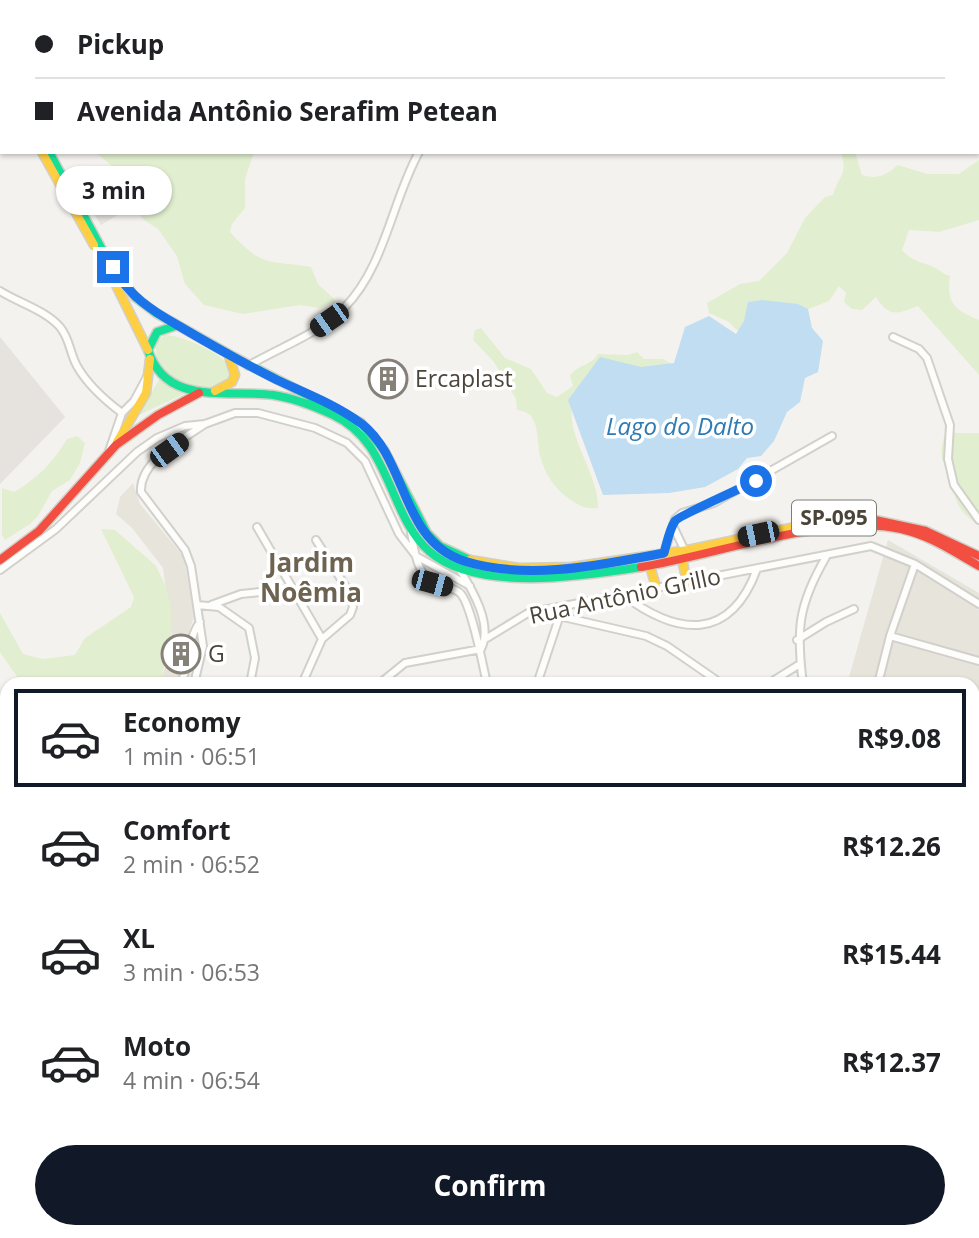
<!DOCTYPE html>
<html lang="en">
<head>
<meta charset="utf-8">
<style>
	:root { --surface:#fff; --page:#f6f6f6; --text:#202124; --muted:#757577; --line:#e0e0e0; --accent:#111827 }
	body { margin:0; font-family:"Open Sans",sans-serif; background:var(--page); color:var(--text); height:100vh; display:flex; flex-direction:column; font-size:26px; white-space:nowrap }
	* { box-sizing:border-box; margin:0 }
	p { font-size:23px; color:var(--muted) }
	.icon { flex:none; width:38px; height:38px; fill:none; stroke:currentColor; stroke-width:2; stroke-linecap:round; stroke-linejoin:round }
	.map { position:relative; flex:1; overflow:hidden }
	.details { position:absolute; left:0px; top:677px; width:980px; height:562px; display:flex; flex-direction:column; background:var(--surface); border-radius:21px 21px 0 0; box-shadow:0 2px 5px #0004 }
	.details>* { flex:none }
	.top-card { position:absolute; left:0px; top:0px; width:980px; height:154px; box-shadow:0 2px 5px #0004; display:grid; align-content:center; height:154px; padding:0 35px; background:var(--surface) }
	.end { position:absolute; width:32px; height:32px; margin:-16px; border:9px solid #1a73e8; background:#fff; box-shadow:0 0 0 4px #fff }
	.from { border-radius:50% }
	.bubble { position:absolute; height:49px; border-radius:24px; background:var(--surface); box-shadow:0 2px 5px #0004; font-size:23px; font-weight:700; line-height:49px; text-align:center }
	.car { position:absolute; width:21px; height:42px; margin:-21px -10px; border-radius:9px; box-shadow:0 0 5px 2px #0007; background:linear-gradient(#222 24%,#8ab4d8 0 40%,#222 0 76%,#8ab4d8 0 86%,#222 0) }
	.top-card b { display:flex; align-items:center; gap:24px; height:66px; font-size:26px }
	.top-card b+b { border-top:2px solid var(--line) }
	.top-card i { width:18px; height:18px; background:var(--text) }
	ul { padding:12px 0 0; list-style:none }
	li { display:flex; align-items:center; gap:21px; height:98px; margin:0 14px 10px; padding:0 21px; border:4px solid transparent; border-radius:0px }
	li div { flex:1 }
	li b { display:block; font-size:26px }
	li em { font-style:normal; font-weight:700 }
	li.selected { border-color:var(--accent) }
	li>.icon { width:63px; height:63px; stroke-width:1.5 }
	.action { display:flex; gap:14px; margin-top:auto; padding:14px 35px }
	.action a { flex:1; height:80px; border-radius:42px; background:var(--accent); color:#fff; font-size:28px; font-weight:700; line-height:80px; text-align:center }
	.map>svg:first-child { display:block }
</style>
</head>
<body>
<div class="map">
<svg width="979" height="1238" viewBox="0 0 979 1238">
	<rect width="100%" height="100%" fill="#f4f2ee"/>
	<path fill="#e7e4dc" d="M133 483 140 504 184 557 194 617 188 634 198 637 189 684H159L173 646 163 568 132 528 116 514 120 497Z
		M888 540 979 593V859L973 857V684H847Z"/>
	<path fill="#e6e2de" d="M109 192 121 213 101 225 88 204Z
		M0 337 65 417 0 484Z"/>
	<path fill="#e1eecf" d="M95 152H254L245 179V208L232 224 230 232C263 268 267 260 311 267L318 284 336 301 320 308 300 305 243 314 204 305 185 284 177 256 158 229 144 220 125 198 120 190 118 171Z
		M841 152H855L862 175C878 180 886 175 898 165L927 174H959L979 160V220L939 232 909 230 902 250C912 261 918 261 931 266 938 268 942 274 950 276 946 303 955 310 979 320V375L918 306C898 314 889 318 876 297L862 310 852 309 844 302 846 293 839 286 829 301 742 335 729 322 709 313 707 303 740 284 759 281 787 253 805 218 825 197 833 195C839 174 848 176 841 152Z
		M481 328 505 358 531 369 547 393 557 397 573 386 570 376C577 364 590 367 598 354L628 355 637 352 644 359H663L673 365 573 402C564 435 599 473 598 508 587 509 582 507 572 501 557 491 546 477 541 459 535 442 543 412 517 410L516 399 494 362 473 340 475 330Z
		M165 335C180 335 214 350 226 362 231 367 230 376 229 383L211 391C184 387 152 375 156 342Z
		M160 378 184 394 139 415Z
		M945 433H979V526C957 509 958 507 951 481 944 456 937 464 945 433Z
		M77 436 85 443 80 463 70 480 52 491 38 516 30 524 5 540 2 535V488L14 492C36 480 55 460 67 439Z
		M101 529 115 530 146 557 156 566 166 587 171 606V638L160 684H22L0 652V613L23 654 43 659 75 655 85 638 131 607 134 597Z
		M7 697V793L0 788V703Z
		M973 854 979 855V904L973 909Z
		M979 943V1128L973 1094V946Z
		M0 1057 7 1058V1136L0 1135Z
		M973 1144 979 1147V1222L973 1219Z"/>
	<path fill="#c0ddf1" d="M762 300 798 304 808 309 812 328 823 341 818 372 805 378 800 402 787 412 774 441 761 456 747 458 738 469 705 487 669 493 603 495 568 400 600 357 641 367 674 363 685 327 709 316 736 334 744 321 748 302Z"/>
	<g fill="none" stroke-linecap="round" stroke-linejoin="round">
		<defs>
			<path id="street" d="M697 2V0
				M0 127 2 128
				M0 291C19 303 45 310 60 327 70 339 70 354 77 366 87 384 106 401 122 413L109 451
				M893 337 919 349 927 358 950 425 948 459 954 485 979 520
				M248 366C280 347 319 334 345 307 385 266 392 201 419 152
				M122 413 134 401 148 375
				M673 526 684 549
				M257 527 322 639
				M411 532C415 554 417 579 441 586 448 588 456 588 461 594 472 607 483 666 487 684
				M664 553 675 519 682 513 714 503 832 436
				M0 570 56 529 137 452 157 438 185 426 205 424 235 413H258L315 428 347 443 365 461 399 534 416 556 470 586
				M460 570C473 591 493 625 481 649
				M623 595C678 636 730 642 757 569
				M197 605 219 607 249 628 255 658 250 684
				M211 605 241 594 260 592
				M559 616 646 636 667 646 722 684
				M890 636 979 661
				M487 638 528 613 871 546 915 564 979 604
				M797 640 826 622 854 609
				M181 684C189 664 188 637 200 622
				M194 684 203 646 191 566 185 550 141 492C139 461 182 440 205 424
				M302 684 322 639 350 615 353 607 351 595 316 540
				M379 684 405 663 481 649
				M537 684 560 615
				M768 684 800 664
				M803 684C796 630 798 605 826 557
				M878 684 890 636 915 564
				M973 722 979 724
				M973 784 979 786
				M0 810 7 813
				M973 847 979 849
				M0 895 7 890
				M0 962 7 970
				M486 1232 491 1238
				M552 1232 557 1238
				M651 1232 655 1238
				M762 1232 766 1238
				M819 1232 822 1238
				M255 1238 261 1232"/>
			<path id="fast" d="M0 113 2 114
				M49 152 111 266 135 297 156 313 234 357 361 423 384 450 427 533 440 546 470 560
				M175 326 157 332 148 350C166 407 228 389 273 395 293 398 314 406 333 415 367 431 379 460 393 492 402 513 412 536 429 551 476 593 584 576 641 567"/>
			<path id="slow" d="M0 104 2 105
				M42 152 94 245
				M113 279 148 350
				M215 391 232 382 235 375 229 356
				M117 442 146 393 150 359
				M682 559 687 582
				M470 560 519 568 572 567 688 550 832 519 875 520
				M650 566 656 587"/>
			<path id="jam" d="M875 520 926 531 979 556
				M0 560 39 531 116 445 158 415 199 393
				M641 567C716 555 830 513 901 529 929 535 954 552 979 566"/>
		</defs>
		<use href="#street" stroke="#d2d0cb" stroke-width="10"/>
		<use href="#fast" stroke="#d3cfc5" stroke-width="11"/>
		<use href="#slow" stroke="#d3cfc5" stroke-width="11"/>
		<use href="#jam" stroke="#d3cfc5" stroke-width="11"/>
		<use href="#street" stroke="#fdfdfc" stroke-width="6"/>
		<use href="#fast" stroke="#16e098" stroke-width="8"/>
		<use href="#slow" stroke="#ffcf43" stroke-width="8"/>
		<use href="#jam" stroke="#f24e42" stroke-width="8"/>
	</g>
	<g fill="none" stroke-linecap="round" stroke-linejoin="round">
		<path stroke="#1a73e8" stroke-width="9" d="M113 267C129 296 151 310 179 326 211 345 243 363 277 380 305 393 337 405 362 424 408 460 400 540 464 561 528 581 600 565 664 553 667 543 669 530 675 521 678 516 744 487 756 481"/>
	</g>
	<defs>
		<symbol id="building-ring" viewBox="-11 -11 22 22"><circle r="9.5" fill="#fff" stroke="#868178" stroke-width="1.5"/><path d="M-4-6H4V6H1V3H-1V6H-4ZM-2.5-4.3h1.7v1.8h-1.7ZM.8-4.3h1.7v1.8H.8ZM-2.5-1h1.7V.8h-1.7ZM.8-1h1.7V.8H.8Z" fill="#868178"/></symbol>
	</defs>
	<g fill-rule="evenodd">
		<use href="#building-ring" x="366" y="357" width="44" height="44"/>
		<use href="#building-ring" x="159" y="632" width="44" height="44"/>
	</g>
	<g text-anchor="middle" stroke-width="7" stroke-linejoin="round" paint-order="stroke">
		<rect fill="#fff" stroke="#817c74" stroke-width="2" x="792" y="500.5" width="84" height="35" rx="5"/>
		<g font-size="21" font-weight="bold" fill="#4b4439">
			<text x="834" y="525">SP-095</text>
		</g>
		<g font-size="23" fill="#4b4439" stroke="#fff" text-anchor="start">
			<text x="415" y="387">Ercaplast</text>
			<text x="208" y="662">G</text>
		</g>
		<g font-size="23" fill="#4b4439" stroke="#fff">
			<text transform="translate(625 596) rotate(-12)" y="8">Rua Antônio Grillo</text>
		</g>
		<g font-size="24" font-style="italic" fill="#2e7ab2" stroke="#fff">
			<text x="680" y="435">Lago do Dalto</text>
		</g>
		<g font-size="26" font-weight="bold" fill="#6e6250" stroke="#fff">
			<text x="311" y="572">Jardim<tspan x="311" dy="30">Noêmia</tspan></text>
		</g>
	</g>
</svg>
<i class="end from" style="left:756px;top:481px"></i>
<i class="end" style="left:113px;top:267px"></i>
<div class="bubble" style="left:56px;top:166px;width:116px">3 min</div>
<i class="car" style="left:329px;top:320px;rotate:235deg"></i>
<i class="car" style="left:169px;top:450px;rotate:54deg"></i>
<i class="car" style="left:758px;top:534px;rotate:258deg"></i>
<i class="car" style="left:432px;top:583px;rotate:105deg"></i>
<div class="top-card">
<b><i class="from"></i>Pickup</b>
<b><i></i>Avenida Antônio Serafim Petean</b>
</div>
<section class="details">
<ul>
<li class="selected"><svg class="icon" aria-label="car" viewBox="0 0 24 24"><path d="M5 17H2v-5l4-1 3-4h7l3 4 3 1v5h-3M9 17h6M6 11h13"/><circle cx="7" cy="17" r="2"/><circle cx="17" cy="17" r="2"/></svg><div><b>Economy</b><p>1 min · 06:51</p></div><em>R$9.08</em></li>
<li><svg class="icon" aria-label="car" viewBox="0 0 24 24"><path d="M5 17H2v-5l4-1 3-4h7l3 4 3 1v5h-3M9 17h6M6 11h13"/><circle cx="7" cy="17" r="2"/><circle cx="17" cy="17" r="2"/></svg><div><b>Comfort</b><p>2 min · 06:52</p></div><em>R$12.26</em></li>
<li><svg class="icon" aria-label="car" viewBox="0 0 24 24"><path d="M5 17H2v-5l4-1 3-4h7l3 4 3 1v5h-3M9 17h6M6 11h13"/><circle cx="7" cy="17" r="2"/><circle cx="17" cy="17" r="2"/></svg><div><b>XL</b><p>3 min · 06:53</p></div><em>R$15.44</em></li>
<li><svg class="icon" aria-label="car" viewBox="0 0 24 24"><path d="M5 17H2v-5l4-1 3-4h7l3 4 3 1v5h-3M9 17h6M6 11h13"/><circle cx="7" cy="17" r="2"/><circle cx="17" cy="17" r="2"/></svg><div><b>Moto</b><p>4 min · 06:54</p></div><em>R$12.37</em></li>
</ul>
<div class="action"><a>Confirm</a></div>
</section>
</div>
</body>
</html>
